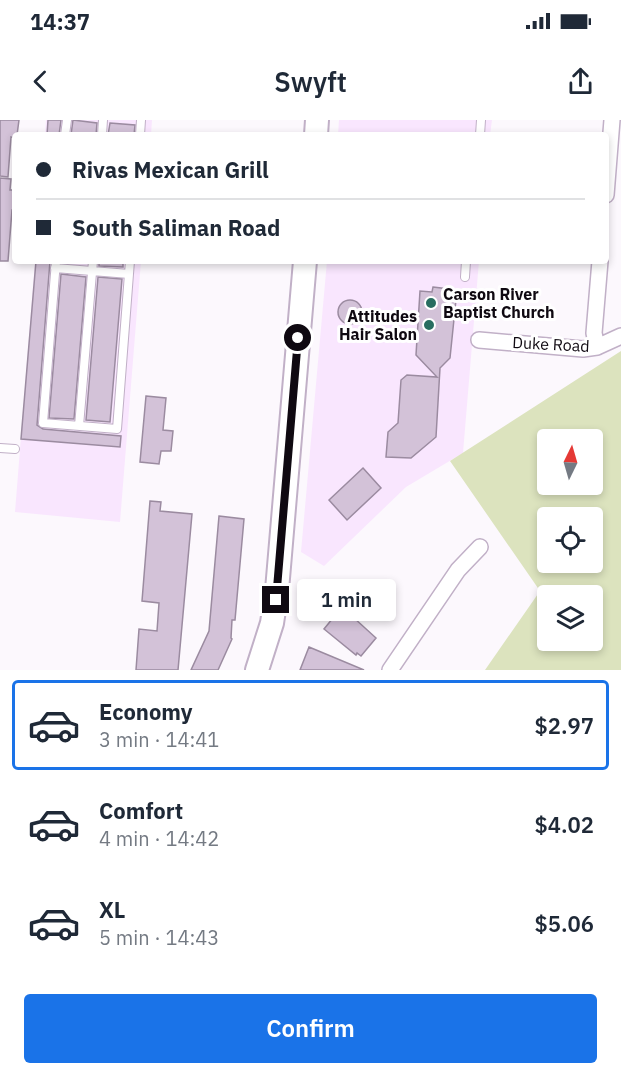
<!DOCTYPE html>
<html lang="en">
<head>
<meta charset="utf-8">
<style>
	:root { --surface:#fff; --page:#f2f2f3; --text:#1f2937; --muted:#747a83; --line:#e0e1e3; --accent:#1a73e8 }
	body { margin:0; font-family:"IBM Plex Sans",sans-serif; background:var(--page); color:var(--text); height:100vh; display:flex; flex-direction:column; font-size:22px; white-space:nowrap }
	* { box-sizing:border-box; margin:0 }
	p { font-size:20px; color:var(--muted) }
	.icon { flex:none; width:33px; height:33px; fill:none; stroke:currentColor; stroke-width:2; stroke-linecap:round; stroke-linejoin:round }
	.map { position:relative; height:550px; overflow:hidden }
	.details { display:flex; flex-direction:column; background:var(--surface); flex:1 }
	.details>* { flex:none }
	.top-card { position:absolute; left:12px; top:12px; width:597px; height:132px; border-radius:6px; box-shadow:0 3px 9px #0003; display:grid; align-content:center; height:132px; padding:0 24px; background:var(--surface) }
	.needle { width:39px; rotate:5deg }
	.tools { position:absolute; left:537px; top:309px; display:grid; gap:12px }
	.tools a { display:grid; place-items:center; width:66px; height:66px; border-radius:6px; background:var(--surface); box-shadow:0 3px 9px #0003; font-size:30px }
	.end { position:absolute; width:27px; height:27px; margin:-14px; border:8px solid #0f0911; background:#fff; box-shadow:0 0 0 3px #fff }
	.from { border-radius:50% }
	.bubble { position:absolute; height:42px; border-radius:6px; background:var(--surface); box-shadow:0 3px 9px #0003; font-size:20px; font-weight:600; line-height:42px; text-align:center }
	.top-card b { display:flex; align-items:center; gap:21px; height:57px; font-size:22px }
	.top-card b+b { border-top:2px solid var(--line) }
	.top-card i { width:15px; height:15px; background:var(--text) }
	ul { padding:10px 0 0; list-style:none }
	li { display:flex; align-items:center; gap:18px; height:90px; margin:0 12px 9px; padding:0 12px; border:3px solid transparent; border-radius:6px }
	li div { flex:1 }
	li b { display:block; font-size:22px }
	li em { font-style:normal; font-weight:600 }
	li.active { border-color:var(--accent) }
	li>.icon { width:54px; height:54px; stroke-width:1.5 }
	.cta { display:flex; gap:12px; margin-top:auto; padding:12px 24px }
	.cta a { flex:1; height:69px; border-radius:6px; background:var(--accent); color:#fff; font-size:24px; font-weight:600; line-height:69px; text-align:center }
	.status { display:flex; justify-content:space-between; align-items:center; height:42px; padding:0 30px; background:var(--surface); direction:ltr }
	.status svg { height:16px; fill:currentColor }
	header { display:flex; justify-content:space-between; align-items:center; height:78px; padding:0 24px; background:var(--surface); font-size:27px; font-weight:600 }
	.map>svg:first-child { display:block }
</style>
</head>
<body>
<div class="status"><b>14:37</b><svg viewBox="0 0 49 12"><path d="M0 12V9h3v3zM5 12V6h3v6zM10 12V3h3v9zM15 12V0h3v12zM26 1h20v11H26zM47 4h2v5h-2z"/></svg></div>
<header><svg class="icon" aria-label="back" viewBox="0 0 24 24"><path d="M15 5l-7 7 7 7"/></svg>Swyft<svg class="icon" aria-label="share" viewBox="0 0 24 24"><path d="M12 15V3M7 8l5-5 5 5M5 13v7h14v-7"/></svg></header>
<div class="map">
<svg width="621" height="550" viewBox="0 0 621 550">
	<rect width="100%" height="100%" fill="#fcf8fd"/>
	<path fill="#f9e6fe" d="M46 0H152L151 15H45Z
		M339 0H492L490 15H338Z
		M35 141H141L120 402 15 392Z
		M327 141H479L463 333 406 367 324 446 301 432Z"/>
	<path fill="#dce3be" fill-rule="evenodd" d="M621 231V550H485L540 471 450 341ZM548 320H592V364H548ZM548 398H592V442H548ZM548 476H592V520H548Z"/>
	<path fill="#d3c2d8" stroke="#9b8ba0" stroke-width="1.5" d="M0 0H19L17 15H15V18L11 17 8 57 0 56Z
		M48 0H61L59 15H47Z
		M73 0 97 3 96 15H71Z
		M110 3 135 5 134 15H108Z
		M0 58 11 59 10 70H15V90H12L8 141H0Z
		M36 141H50L37 305 43 309 121 316 120 327 21 319Z
		M99 141H123V147L99 146Z
		M61 154 86 157 74 299 49 298Z
		M98 157 122 159 110 302 86 300Z
		M433 167 457 170 450 238 440 248 436 317 411 338 386 337 388 312 398 303 401 260 407 255 437 257 416 235 420 171 432 172Z
		M338 192a12 12 0 1 1 24 0a12 12 0 1 1-24 0Z
		M146 276 166 278 163 310 173 311 171 331H161L159 344 140 342Z
		M363 348 381 368 347 400 329 380Z
		M150 381 161 382 160 391 192 394 178 550H136L139 509 157 511 159 483 142 481Z
		M219 396 244 399 235 500H232L231 518 232 519 218 550H191L209 511Z
		M342 487 376 518 361 536 357 533 356 535 324 509Z
		M309 527 364 550H300Z"/>
	<g fill="none" stroke-linecap="round" stroke-linejoin="round">
		<defs>
			<path id="service" d="M65 15 67 0
				M102 15 103 0
				M140 15 141 0
				M480 15 481 0
				M56 141 43 303 117 309 130 141
				M55 148 129 154
				M465 157 466 141
				M79 306 93 141
				M0 328 15 329"/>
			<path id="minor" d="M606 75 612 0
				M479 220 583 229 597 227 621 216
				M597 227 594 213 600 141
				M390 550 458 450 480 427"/>
			<path id="secondary" d="M316 15 317 0
				M257 550 272 503 277 470 305 141"/>
		</defs>
		<use href="#service" stroke="#c1b0c7" stroke-width="10"/>
		<use href="#minor" stroke="#c1b0c7" stroke-width="18"/>
		<use href="#secondary" stroke="#c1b0c7" stroke-width="26"/>
		<use href="#service" stroke="#fff" stroke-width="8"/>
		<use href="#minor" stroke="#fff" stroke-width="15"/>
		<use href="#secondary" stroke="#fff" stroke-width="22"/>
	</g>
	<g fill="none" stroke-linecap="round" stroke-linejoin="round">
		<path stroke="#0f0911" stroke-width="8" d="M276 480 298 218"/>
	</g>
	<g fill="#286d60" stroke="#fff" stroke-width="2">
		<circle cx="431" cy="183" r="6"/>
		<circle cx="429" cy="205" r="6"/>
	</g>
	<g text-anchor="middle" stroke-width="6" stroke-linejoin="round" paint-order="stroke">
		<g font-size="16" font-weight="bold" fill="#0f0911" stroke="#fff" text-anchor="start">
			<text x="443" y="180">Carson River<tspan x="443" dy="18">Baptist Church</tspan></text>
			<text x="417" y="202" text-anchor="end">Attitudes<tspan x="417" dy="18">Hair Salon</tspan></text>
		</g>
		<g font-size="16" fill="#0f0911" stroke="#fff">
			<text transform="translate(551 224) rotate(3)" y="6">Duke Road</text>
		</g>
	</g>
</svg>
<div class="tools">
<a><svg class="needle" viewBox="-14 -14 28 28"><path d="M0-13l5 13h-10z" fill="#e53935"/><path d="M0 13l5-13h-10z" fill="#747a83"/></svg></a>
<a><svg class="icon" aria-label="locate" viewBox="0 0 24 24"><circle cx="12" cy="12" r="6"/><path d="M12 2v4M12 18v4M2 12h4M18 12h4"/></svg></a>
<a><svg class="icon" aria-label="layers" viewBox="0 0 24 24"><path d="M12 4l9 5-9 5-9-5zM3 14l9 5 9-5"/></svg></a>
</div>
<i class="end from" style="left:298px;top:218px"></i>
<i class="end" style="left:276px;top:480px"></i>
<div class="bubble" style="left:297px;top:459px;width:99px">1 min</div>
<div class="top-card">
<b><i class="from"></i>Rivas Mexican Grill</b>
<b><i></i>South Saliman Road</b>
</div>
</div>
<section class="details">
<ul>
<li class="active"><svg class="icon" aria-label="car" viewBox="0 0 24 24"><path d="M5 17H2v-5l4-1 3-4h7l3 4 3 1v5h-3M9 17h6M6 11h13"/><circle cx="7" cy="17" r="2"/><circle cx="17" cy="17" r="2"/></svg><div><b>Economy</b><p>3 min · 14:41</p></div><em>$2.97</em></li>
<li><svg class="icon" aria-label="car" viewBox="0 0 24 24"><path d="M5 17H2v-5l4-1 3-4h7l3 4 3 1v5h-3M9 17h6M6 11h13"/><circle cx="7" cy="17" r="2"/><circle cx="17" cy="17" r="2"/></svg><div><b>Comfort</b><p>4 min · 14:42</p></div><em>$4.02</em></li>
<li><svg class="icon" aria-label="car" viewBox="0 0 24 24"><path d="M5 17H2v-5l4-1 3-4h7l3 4 3 1v5h-3M9 17h6M6 11h13"/><circle cx="7" cy="17" r="2"/><circle cx="17" cy="17" r="2"/></svg><div><b>XL</b><p>5 min · 14:43</p></div><em>$5.06</em></li>
</ul>
<div class="cta"><a>Confirm</a></div>
</section>
</body>
</html>
